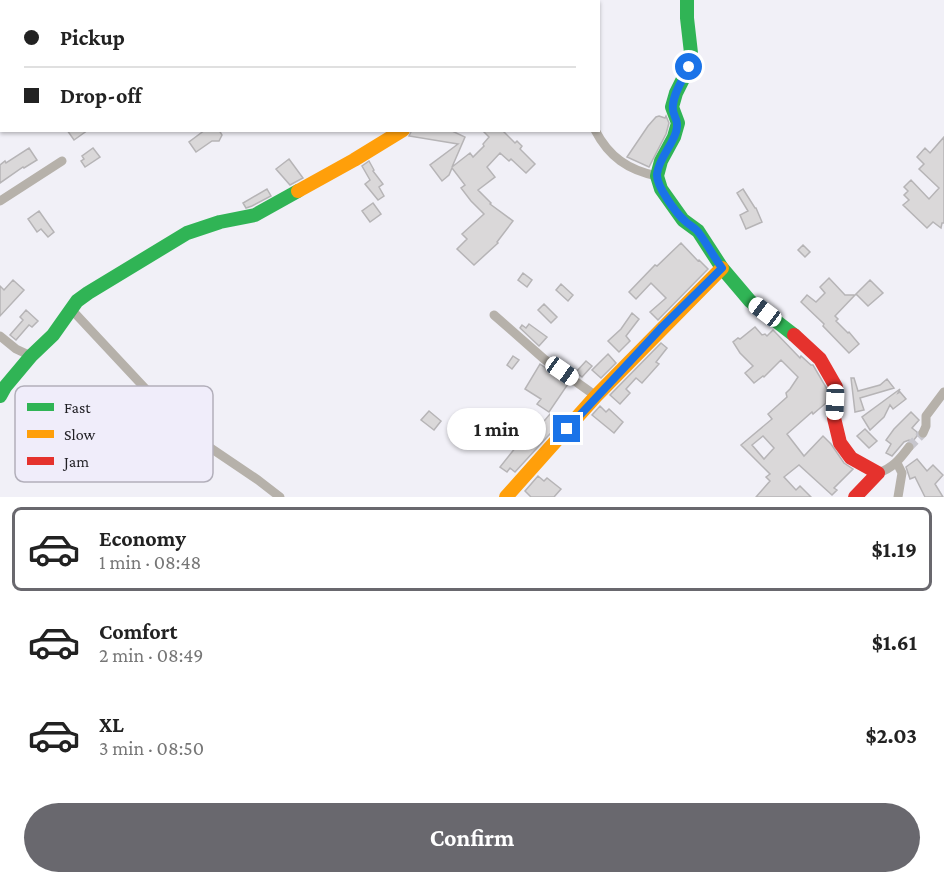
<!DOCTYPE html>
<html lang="en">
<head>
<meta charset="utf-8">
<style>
	:root { --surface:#fff; --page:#f2f2f2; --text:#222; --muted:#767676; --line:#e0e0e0; --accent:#69686e }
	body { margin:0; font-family:"Crimson Pro",serif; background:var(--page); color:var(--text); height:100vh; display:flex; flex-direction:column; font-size:22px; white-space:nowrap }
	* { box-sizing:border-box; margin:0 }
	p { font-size:20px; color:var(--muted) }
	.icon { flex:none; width:33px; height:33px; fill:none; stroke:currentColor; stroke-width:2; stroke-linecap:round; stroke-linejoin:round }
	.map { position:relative; height:497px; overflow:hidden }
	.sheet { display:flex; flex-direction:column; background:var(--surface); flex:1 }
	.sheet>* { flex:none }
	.banner { position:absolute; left:0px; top:0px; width:600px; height:132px; box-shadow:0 2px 4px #0004; display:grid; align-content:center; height:132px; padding:0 24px; background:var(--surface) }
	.end { position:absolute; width:27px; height:27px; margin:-14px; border:8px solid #1a73e8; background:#fff; box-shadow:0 0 0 3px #fff }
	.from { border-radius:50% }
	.bubble { position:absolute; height:42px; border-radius:21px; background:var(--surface); box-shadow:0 2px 4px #0004; font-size:20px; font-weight:700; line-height:42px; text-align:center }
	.car { position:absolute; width:18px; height:36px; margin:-18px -9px; border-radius:8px; box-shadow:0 0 4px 2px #0007; background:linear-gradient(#fff 24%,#345 0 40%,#fff 0 76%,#345 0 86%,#fff 0) }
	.banner b { display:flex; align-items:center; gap:21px; height:57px; font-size:22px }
	.banner b+b { border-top:2px solid var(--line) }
	.banner i { width:15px; height:15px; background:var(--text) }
	ul { padding:10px 0 0; list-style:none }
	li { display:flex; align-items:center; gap:18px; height:84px; margin:0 12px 9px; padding:0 12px; border:3px solid transparent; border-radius:9px }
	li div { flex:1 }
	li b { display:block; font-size:22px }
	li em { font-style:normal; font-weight:700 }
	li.selected { border-color:var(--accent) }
	li>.icon { width:54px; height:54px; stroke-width:1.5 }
	.action { display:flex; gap:12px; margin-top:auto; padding:12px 24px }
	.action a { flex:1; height:69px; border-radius:36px; background:var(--accent); color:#fff; font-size:24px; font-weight:700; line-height:69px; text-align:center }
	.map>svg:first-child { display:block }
</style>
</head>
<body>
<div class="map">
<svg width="944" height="497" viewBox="0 0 944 497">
	<rect width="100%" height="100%" fill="#f1f0f7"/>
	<path fill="#dad8d9" stroke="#b6b4b6" stroke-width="1.5" fill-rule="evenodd" d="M659 116 665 118 666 116 669 123 666 134 649 167 627 157 648 126 656 117Z
		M67 130H88L74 140Z
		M205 130H219L222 135 219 141H212L196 152 189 142Z
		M412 130H450L465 137 452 167 470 153 473 157 484 146 483 144 489 137 482 130H502L515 143 517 141 522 146 520 149 535 164 526 173 511 159 509 161 500 153 487 167 495 177 478 190 491 203 490 204 513 221 497 242 498 243 474 265 457 249 467 239 462 234 484 214 471 201 461 188 465 185 452 168 449 175 442 181 430 165 458 144 409 136Z
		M944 137V223H942L941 228 933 222 927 228 903 205 909 200 904 195 908 191 904 187 911 180 929 199 939 188 919 169 924 164 917 157 925 148 930 153Z
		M29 148 37 160 24 168 23 167 0 183V165L5 161 6 163Z
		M93 148 100 157 85 167 81 161 84 159 82 156Z
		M289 159 303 178 290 185 276 169Z
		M369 161 374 170 373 171 383 184 379 187 384 196 378 200 365 184 370 180 362 166Z
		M267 189 271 196 252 206 246 208 243 203Z
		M743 189 755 208H756L762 222 746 229 740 215 748 211 737 193Z
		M373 203 381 214 370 222 362 211Z
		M39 211 54 232 48 237 41 229 37 232 28 219Z
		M681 243 698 261 699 260 708 269 658 320 650 312 666 298 651 283 636 299 629 292 655 265 657 266Z
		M803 245 810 252 805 257 798 250Z
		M523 273 532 280 527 287 518 280Z
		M829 278 845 295H855L835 316 838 319 836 321 848 333 849 332 859 344 849 353 823 326 824 324 801 302 807 295 816 302 825 293 820 287Z
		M13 280 24 290 0 316V286L4 290Z
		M870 280 883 293 868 306 856 294Z
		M561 284 573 295 568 301 556 290Z
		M544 304 557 317 551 323 538 310Z
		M26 310 38 321 32 327 29 325 16 340 10 335 23 320 20 317Z
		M632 313 639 319 626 336 630 341 619 352 608 341 621 329Z
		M529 324 547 337 539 346 520 328 522 325 526 328Z
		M755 327 762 335 765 334 767 336 773 330 775 332 800 358 801 356 811 365H813L827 389 826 403 813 414 812 412 787 434 804 456 823 436 831 444 844 463 853 469 834 488 837 490 832 495 799 465 784 477 796 490 800 486 811 497H756L770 481 766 477 770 474 741 445 772 419 768 414 787 397 786 393 790 389 798 377 781 360 764 377 763 376 754 383 745 373 753 366 740 353 733 342 738 338 740 339ZM763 436 774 448 764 459 752 445Z
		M661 343 667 348 656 362 659 364 642 383 636 378 626 389 630 393 620 404 610 395Z
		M608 354 616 363 601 378 592 370Z
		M513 356 519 360 512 369 507 365Z
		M586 361 592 366 582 377 576 372Z
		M540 364 568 384 549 412 537 404 541 399 525 389Z
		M851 378H854L858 391 880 385 887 379 894 388 860 398 864 410 855 412Z
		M900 389 898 393 900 392 906 399 893 409 890 405 884 417 870 430 862 417Z
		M600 406 606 412 609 409 623 422 614 433 592 415Z
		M429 411 441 421 434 430 421 420Z
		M911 412 919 420 912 428 917 432V436L913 441V442L909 440 904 442 892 456 886 453 891 444 886 440 894 429Z
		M550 414 560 423 515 472 510 468 507 472 500 467 524 437 528 440Z
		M865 429 877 441 869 448 857 436Z
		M917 459 927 471 933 465 943 475 935 484 943 497H925L915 477 910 479 906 467Z
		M538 476 544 481 547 478 561 489 554 497H531L525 491Z"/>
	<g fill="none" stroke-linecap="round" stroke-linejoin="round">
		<path stroke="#c7c6cd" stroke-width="9" stroke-dasharray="9 4.5" stroke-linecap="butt" d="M909 447 923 433"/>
		<path stroke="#b6b1aa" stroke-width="9" d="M459 0 461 2
			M595 130C609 157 628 170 657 176
			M0 201 62 161
			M71 309 184 430 258 480 280 497
			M494 315 544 359 596 396
			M0 336 16 349 31 356
			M923 433 926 426V416L944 392
			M897 463 902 473 898 497
			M878 473C893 468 900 459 909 447"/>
		<path stroke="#30b455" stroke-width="14" d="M687 0V18L691 53 689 67 676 93 672 107 678 123 674 137 661 161 657 176 661 189 683 220 698 231 722 268 750 301 794 335
			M0 396 5 387 31 356 53 335 77 301 88 293 187 233 220 222 255 215 298 191"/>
		<path stroke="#ff9f0a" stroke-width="14" d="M298 191 354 160 403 130
			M506 497 596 396 722 268"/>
		<path stroke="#e5322d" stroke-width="14" d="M794 335 820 359 836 387 834 418 840 443 851 458 878 473 855 497"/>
	</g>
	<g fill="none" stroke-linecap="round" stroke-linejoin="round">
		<path stroke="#1a73e8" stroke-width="8" d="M567 429 662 327 722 268C714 257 707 244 699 233 696 228 689 225 685 221 676 213 656 186 657 174 659 158 672 146 676 132 680 118 671 116 673 105 674 92 683 79 689 67"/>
	</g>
	<rect x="15" y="386" width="198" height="96" rx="9" fill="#f0edfa" stroke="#b2afba" stroke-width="1.5"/>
	<rect x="27" y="403" width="27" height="8" fill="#30b455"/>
	<rect x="27" y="430" width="27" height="8" fill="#ff9f0a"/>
	<rect x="27" y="457" width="27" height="8" fill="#e5322d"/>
	<g font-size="16" fill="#201f24">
		<text x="64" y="413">Fast</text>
		<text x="64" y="440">Slow</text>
		<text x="64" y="467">Jam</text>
	</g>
</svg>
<i class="end from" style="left:689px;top:67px"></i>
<i class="end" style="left:567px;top:429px"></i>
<div class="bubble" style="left:447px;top:408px;width:99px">1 min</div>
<i class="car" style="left:765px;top:312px;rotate:307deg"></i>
<i class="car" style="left:562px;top:371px;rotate:125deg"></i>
<i class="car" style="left:835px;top:402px;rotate:182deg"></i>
<div class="banner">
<b><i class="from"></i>Pickup</b>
<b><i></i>Drop-off</b>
</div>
</div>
<section class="sheet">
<ul>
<li class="selected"><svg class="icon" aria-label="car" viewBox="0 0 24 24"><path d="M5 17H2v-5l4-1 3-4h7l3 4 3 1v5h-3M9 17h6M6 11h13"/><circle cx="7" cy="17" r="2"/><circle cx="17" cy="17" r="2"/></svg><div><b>Economy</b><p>1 min · 08:48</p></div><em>$1.19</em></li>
<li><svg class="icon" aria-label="car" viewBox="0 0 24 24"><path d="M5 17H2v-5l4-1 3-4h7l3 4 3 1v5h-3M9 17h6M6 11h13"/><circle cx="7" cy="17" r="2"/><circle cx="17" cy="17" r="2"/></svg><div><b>Comfort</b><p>2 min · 08:49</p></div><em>$1.61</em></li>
<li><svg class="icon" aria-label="car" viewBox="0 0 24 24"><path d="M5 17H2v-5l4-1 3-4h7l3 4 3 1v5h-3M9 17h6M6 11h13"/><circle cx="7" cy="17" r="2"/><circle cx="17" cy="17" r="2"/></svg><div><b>XL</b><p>3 min · 08:50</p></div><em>$2.03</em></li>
</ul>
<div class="action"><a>Confirm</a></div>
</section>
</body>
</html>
